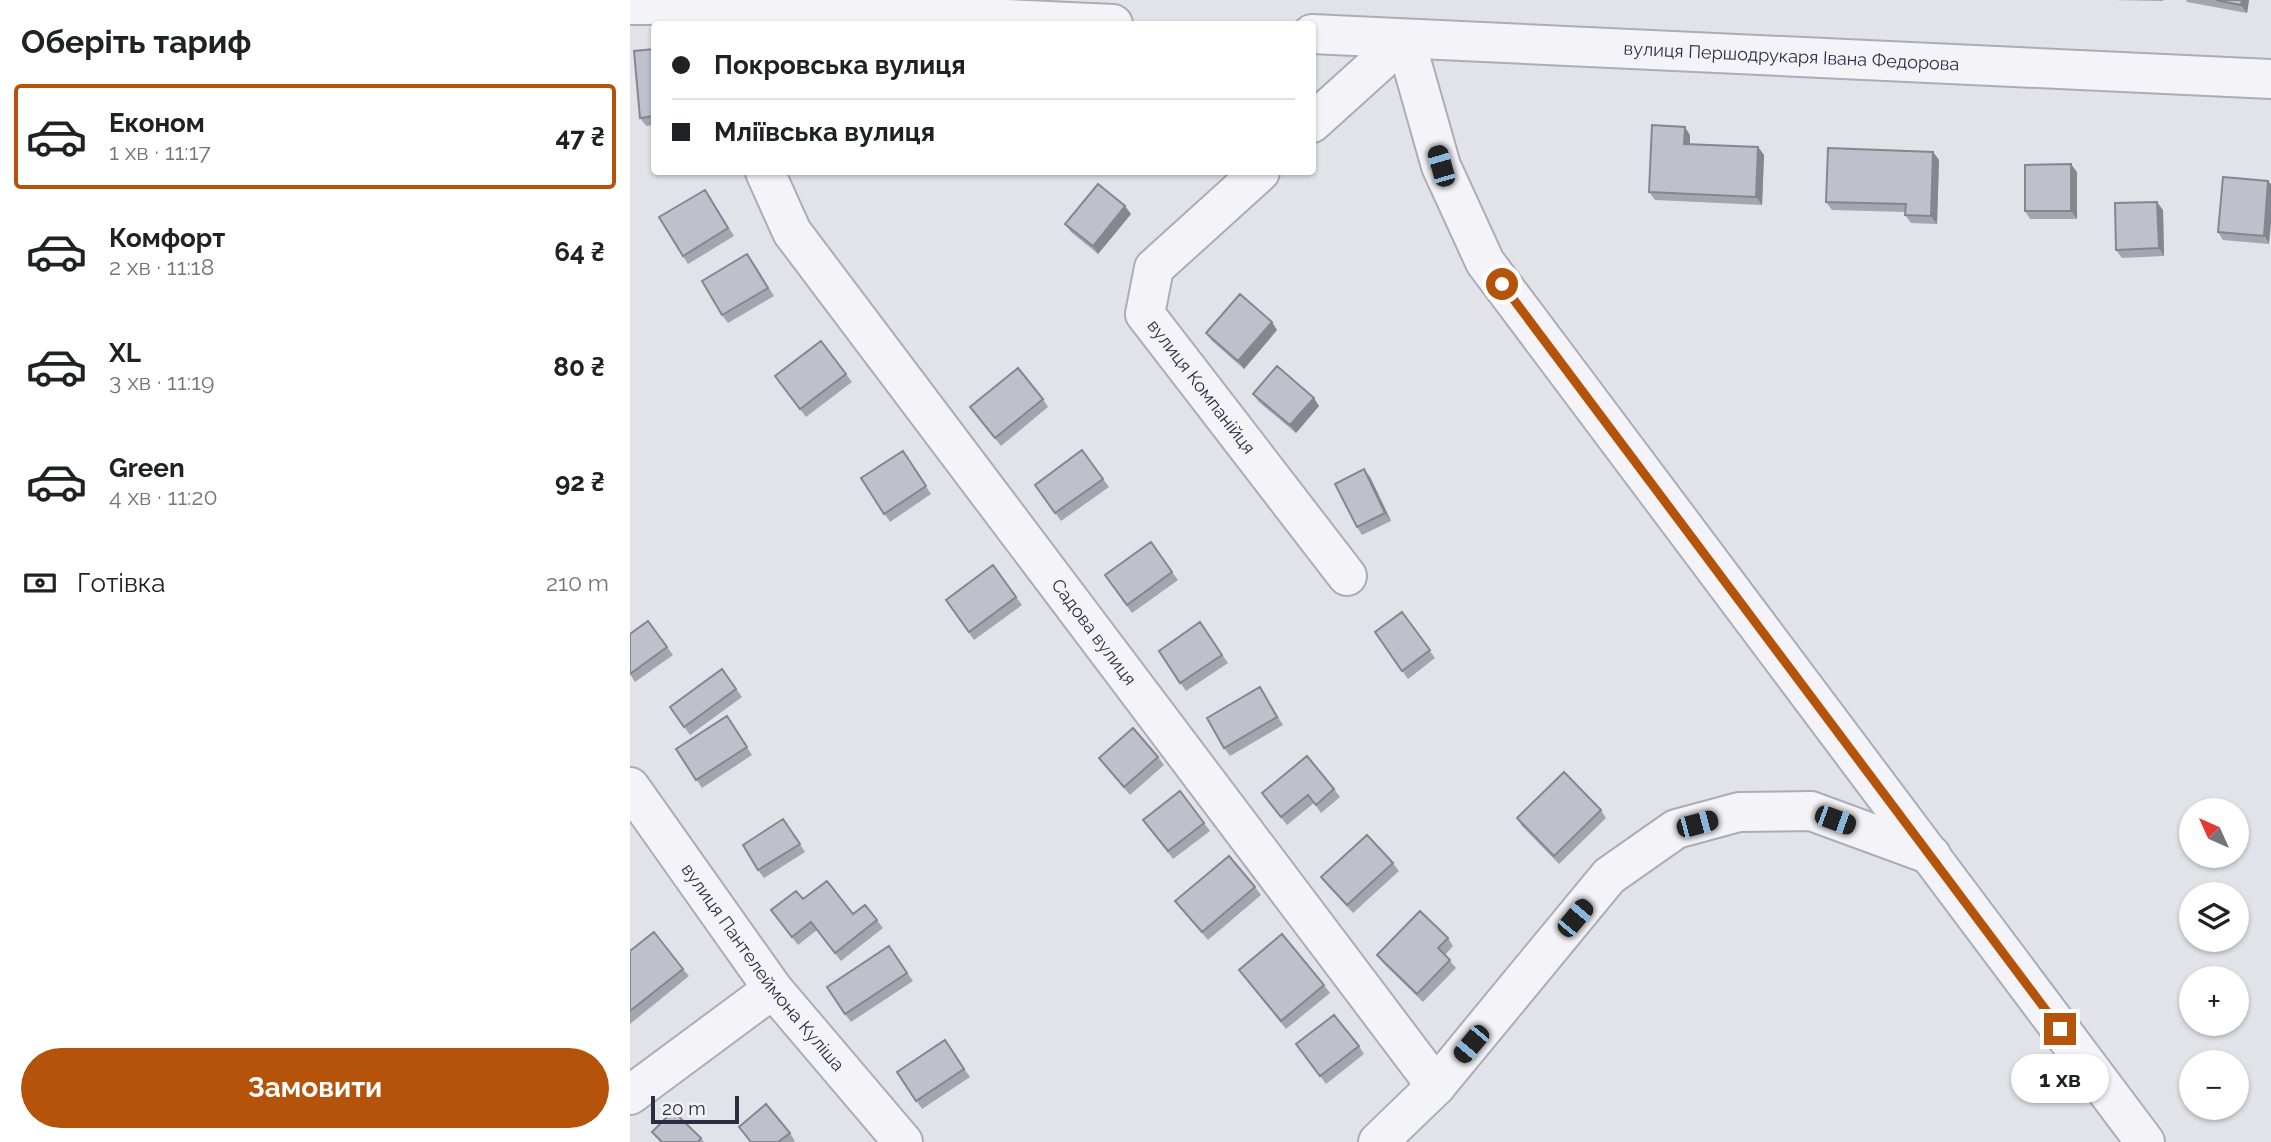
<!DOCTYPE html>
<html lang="uk">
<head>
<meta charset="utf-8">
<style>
	:root { --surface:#fff; --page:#f2f2f2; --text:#202124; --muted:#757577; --line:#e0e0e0; --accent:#b45309 }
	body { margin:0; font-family:Raleway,sans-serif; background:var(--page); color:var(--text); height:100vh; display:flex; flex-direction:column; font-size:26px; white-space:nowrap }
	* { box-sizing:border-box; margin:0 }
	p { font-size:23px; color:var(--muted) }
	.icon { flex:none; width:38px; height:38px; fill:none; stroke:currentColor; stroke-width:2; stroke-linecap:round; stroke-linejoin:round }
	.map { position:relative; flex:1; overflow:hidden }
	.sheet { display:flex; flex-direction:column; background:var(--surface); width:630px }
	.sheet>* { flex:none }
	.top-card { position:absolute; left:21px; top:21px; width:665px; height:154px; border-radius:7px; box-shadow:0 2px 5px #0004; display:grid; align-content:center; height:154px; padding:0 21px; background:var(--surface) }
	.needle { width:46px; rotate:315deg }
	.tools { position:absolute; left:1549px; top:798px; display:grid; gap:14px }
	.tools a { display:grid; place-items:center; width:70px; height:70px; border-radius:50%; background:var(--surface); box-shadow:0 2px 5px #0004; font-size:35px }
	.scale { position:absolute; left:21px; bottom:18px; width:88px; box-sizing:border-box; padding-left:7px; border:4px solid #292e41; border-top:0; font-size:19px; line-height:24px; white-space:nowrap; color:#292e41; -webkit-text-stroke:5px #f0f2f7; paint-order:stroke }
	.end { position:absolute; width:32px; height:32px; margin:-16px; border:9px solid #b45309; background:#fff; box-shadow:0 0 0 4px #fff }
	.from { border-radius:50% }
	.bubble { position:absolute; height:49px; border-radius:24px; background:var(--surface); box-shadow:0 2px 5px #0004; font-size:23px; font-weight:700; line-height:49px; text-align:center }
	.car { position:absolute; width:21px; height:42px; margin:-21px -10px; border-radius:9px; box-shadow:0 0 5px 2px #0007; background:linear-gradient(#222 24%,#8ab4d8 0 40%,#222 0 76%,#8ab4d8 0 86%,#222 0) }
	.top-card b { display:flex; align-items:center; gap:24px; height:66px; font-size:26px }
	.top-card b+b { border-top:2px solid var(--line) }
	.top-card i { width:18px; height:18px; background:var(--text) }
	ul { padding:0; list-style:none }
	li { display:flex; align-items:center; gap:21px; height:105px; margin:0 14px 10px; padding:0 7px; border:4px solid transparent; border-radius:7px }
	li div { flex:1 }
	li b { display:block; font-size:26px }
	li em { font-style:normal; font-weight:700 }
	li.current { border-color:var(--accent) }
	li>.icon { width:63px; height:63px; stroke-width:1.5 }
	h2 { padding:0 21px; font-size:32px; line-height:84px }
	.pay { display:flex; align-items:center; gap:18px; height:77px; padding:0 21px; font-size:26px }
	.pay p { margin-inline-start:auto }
	.primary-button { display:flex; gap:14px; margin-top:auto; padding:14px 21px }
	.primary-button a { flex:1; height:80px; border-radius:42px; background:var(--accent); color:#fff; font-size:28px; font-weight:700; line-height:80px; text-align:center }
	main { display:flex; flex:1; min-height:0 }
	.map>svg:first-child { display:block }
</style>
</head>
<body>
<main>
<section class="sheet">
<h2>Оберіть тариф</h2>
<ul>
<li class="current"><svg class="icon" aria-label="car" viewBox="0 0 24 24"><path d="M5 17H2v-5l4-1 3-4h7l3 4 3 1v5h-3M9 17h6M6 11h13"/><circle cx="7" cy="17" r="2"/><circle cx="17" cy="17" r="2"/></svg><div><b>Економ</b><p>1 хв · 11:17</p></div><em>47 ₴</em></li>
<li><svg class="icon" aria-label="car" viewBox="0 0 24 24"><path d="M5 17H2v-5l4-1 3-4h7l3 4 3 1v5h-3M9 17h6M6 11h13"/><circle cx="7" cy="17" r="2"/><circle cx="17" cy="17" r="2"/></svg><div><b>Комфорт</b><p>2 хв · 11:18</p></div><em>64 ₴</em></li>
<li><svg class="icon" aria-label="car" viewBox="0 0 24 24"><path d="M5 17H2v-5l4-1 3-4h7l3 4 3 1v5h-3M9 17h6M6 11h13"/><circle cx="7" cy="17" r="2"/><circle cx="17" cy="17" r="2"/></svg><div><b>XL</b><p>3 хв · 11:19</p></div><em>80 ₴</em></li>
<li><svg class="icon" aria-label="car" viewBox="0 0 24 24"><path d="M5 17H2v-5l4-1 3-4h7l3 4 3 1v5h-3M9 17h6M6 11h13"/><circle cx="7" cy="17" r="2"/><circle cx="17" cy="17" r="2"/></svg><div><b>Green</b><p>4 хв · 11:20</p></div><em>92 ₴</em></li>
</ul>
<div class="pay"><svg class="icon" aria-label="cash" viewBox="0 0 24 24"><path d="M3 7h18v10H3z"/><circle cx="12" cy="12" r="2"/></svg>Готівка<p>210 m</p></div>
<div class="primary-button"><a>Замовити</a></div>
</section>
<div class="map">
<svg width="1641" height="1142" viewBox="0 0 1641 1142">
	<rect width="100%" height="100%" fill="#e1e3e9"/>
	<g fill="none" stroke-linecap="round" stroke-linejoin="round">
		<defs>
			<g id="minor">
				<path d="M0 5H77L483 24"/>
				<path id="s1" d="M682 34 1641 79"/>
				<path d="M775 39 811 166 855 262 1515 1142"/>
				<path d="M682 123 775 39"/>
				<path id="s2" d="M135 172 162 232 806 1086"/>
				<path id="s3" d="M630 172 524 268 515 314 717 576"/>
				<path id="s4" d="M0 787 143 989 273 1142"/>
				<path d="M0 1095 143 989"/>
				<path d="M748 1142 806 1086 979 876 1046 829 1109 812 1181 811 1301 855"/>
			</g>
		</defs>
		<use href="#minor" stroke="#aaadb7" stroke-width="42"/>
		<use href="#minor" stroke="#f4f4f8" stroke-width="38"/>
	</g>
	<path fill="#a3a6af" d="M1483 0H1533V1Z
		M1556 0H1619L1617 13 1557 2Z
		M24 49V125L16 126 10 118Z
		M1060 135V144L1128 147 1134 155 1132 205 1025 200 1019 192Z
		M1303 152 1309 160 1307 224 1281 223 1275 215 1276 212 1202 210 1196 202Z
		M1447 172V219H1400L1395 211Z
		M1593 177 1639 244 1593 240 1588 232Z
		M75 190 104 236 58 264 53 256Z
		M1533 210 1534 256 1492 258 1486 250Z
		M501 214 468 254 441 232 435 224Z
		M123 262 144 296 98 323 92 315Z
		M647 330 614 369 582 341 576 333Z
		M191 341 222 382 176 417 145 376Z
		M623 394 689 406 666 433 629 402Z
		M413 399 418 407 371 446 340 407Z
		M452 450 479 487 431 521 405 485Z
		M273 451 301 494 260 522 231 478Z
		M740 477 761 521 732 535 727 527Z
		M363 565 392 605 344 640 316 600Z
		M542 572 548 580 502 613 475 575Z
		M772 612 805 658 778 679 745 632Z
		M18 621 43 655 5 682 0 674V634Z
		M570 622 598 663 556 691 529 651Z
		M92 669 112 697 60 735 40 707Z
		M630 687 653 725 600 756 594 748Z
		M97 716 122 755 72 788 46 749Z
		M528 757 534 765 500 795 475 766 469 758Z
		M704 789 710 797 691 813 684 803 657 825 632 793Z
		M971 810 976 818 929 864 892 826 887 818Z
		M153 819 175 852 134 878 128 870Z
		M513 820 574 823 580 831 543 859Z
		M763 863 769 871 723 913 697 885 691 877Z
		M625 887 631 895 578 940 545 901Z
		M173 899 223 914 247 920 253 928 211 961 187 930 168 945 141 910Z
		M818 938 823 946 815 955 826 968 793 1002 753 963 747 955Z
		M259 946 283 981 221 1022 215 1014Z
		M0 951 53 969 59 976 0 1024Z
		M609 970 694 985 700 993 656 1029Z
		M315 1040 340 1077 292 1109 267 1072Z
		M666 1044 729 1046 734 1054 696 1084Z
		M109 1127 160 1133 165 1141 163 1142H120Z
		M22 1132 71 1138 74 1142H30Z"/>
	<path fill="#85878f" d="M1612 0H1619L1617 13 1611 5Z
		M1055 127 1060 135V152L1054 144Z
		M1128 147 1134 155 1132 205 1126 197Z
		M1303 152 1309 160 1307 224 1301 216Z
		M1441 164 1447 172V219L1441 211Z
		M1638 181 1641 184V223L1639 244 1634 236Z
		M1527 202 1533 210 1534 256 1529 248Z
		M495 206 501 214 468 254 463 246Z
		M642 322 647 330 614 369 608 361Z
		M684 398 689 406 666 433 660 425Z
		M734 469 740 477 761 521 755 513Z"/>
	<path fill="#bec1cc" stroke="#85878f" stroke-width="2" d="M1586 0H1612L1611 5Z
		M24 49V116L10 118 4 51Z
		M1022 125 1055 127 1054 144 1128 147 1126 197 1019 192Z
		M1198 148 1303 152 1301 216 1275 215 1276 204 1196 202Z
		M1441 164V211H1395V165Z
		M1593 177 1638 181 1634 236 1588 232Z
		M468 184 495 206 463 246 435 224Z
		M75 190 98 228 53 256 29 217Z
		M1527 202 1529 248 1486 250 1485 203Z
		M117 254 138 288 92 315 72 281Z
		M610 294 642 322 608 361 576 333Z
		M191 341 216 374 170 409 145 376Z
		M647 366 684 398 660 425 623 394Z
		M388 368 413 399 365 438 340 407Z
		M452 450 473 479 425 513 405 485Z
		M273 451 296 486 254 514 231 478Z
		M734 469 755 513 727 527 705 484Z
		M521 542 542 572 497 605 475 575Z
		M363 565 386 597 339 632 316 600Z
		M772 612 800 650 772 671 745 632Z
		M18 621 37 647 0 674V634Z
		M570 622 592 655 550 683 529 651Z
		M92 669 106 689 54 727 40 707Z
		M630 687 647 717 594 748 577 718Z
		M97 716 117 747 66 780 46 749Z
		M503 728 528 757 494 787 469 758Z
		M677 756 704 789 686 805 678 795 651 817 632 793Z
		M934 772 971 810 924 856 887 818Z
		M550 791 574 823 538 851 513 820Z
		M153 819 170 844 128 870 113 845Z
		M737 835 763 863 717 905 691 877Z
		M599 856 625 887 572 932 545 901Z
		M197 881 223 914 235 905 247 920 205 953 181 922 162 937 141 910 166 891 173 899Z
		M790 911 818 938 808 948 820 960 787 994 747 955Z
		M24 932 53 969 0 1011V951Z
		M652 934 694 985 651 1021 609 970Z
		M259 946 277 973 215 1014 197 987Z
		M704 1015 729 1046 690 1076 666 1044Z
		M315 1040 334 1069 286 1101 267 1072Z
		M136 1104 160 1133 148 1142H121L109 1127Z
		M43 1111 71 1138 68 1142H32L22 1132Z"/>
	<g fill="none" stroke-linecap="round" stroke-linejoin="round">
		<path stroke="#b45309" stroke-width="9" d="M872 284 1430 1029"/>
	</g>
	<g text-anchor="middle" stroke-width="6" stroke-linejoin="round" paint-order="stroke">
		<g font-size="18" fill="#292e41" stroke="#f0f2f7">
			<text dy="6" stroke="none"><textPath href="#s1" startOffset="480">вулиця Першодрукаря Івана Федорова</textPath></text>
			<text dy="6" stroke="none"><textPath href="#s3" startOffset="282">вулиця Компанійця</textPath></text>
			<text dy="6" stroke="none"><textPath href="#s2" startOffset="567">Садова вулиця</textPath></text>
			<text dy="6" stroke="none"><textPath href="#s4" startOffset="224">вулиця Пантелеймона Куліша</textPath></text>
		</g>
	</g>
</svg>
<div class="tools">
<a><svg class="needle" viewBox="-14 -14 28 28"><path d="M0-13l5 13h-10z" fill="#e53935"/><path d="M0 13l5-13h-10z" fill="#757577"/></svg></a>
<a><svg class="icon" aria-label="layers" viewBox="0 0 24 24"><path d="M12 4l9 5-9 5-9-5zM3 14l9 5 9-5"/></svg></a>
<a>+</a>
<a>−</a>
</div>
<div class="scale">20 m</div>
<i class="end from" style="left:872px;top:284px"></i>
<i class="end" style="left:1430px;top:1029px"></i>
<div class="bubble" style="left:1381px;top:1054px;width:98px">1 хв</div>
<i class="car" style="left:811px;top:166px;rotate:344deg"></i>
<i class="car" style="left:1205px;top:820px;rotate:110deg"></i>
<i class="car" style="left:1067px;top:824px;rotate:75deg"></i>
<i class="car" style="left:945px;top:918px;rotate:40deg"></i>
<i class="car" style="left:841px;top:1044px;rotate:220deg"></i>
<div class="top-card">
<b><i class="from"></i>Покровська вулиця</b>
<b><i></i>Мліївська вулиця</b>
</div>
</div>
</main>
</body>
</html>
